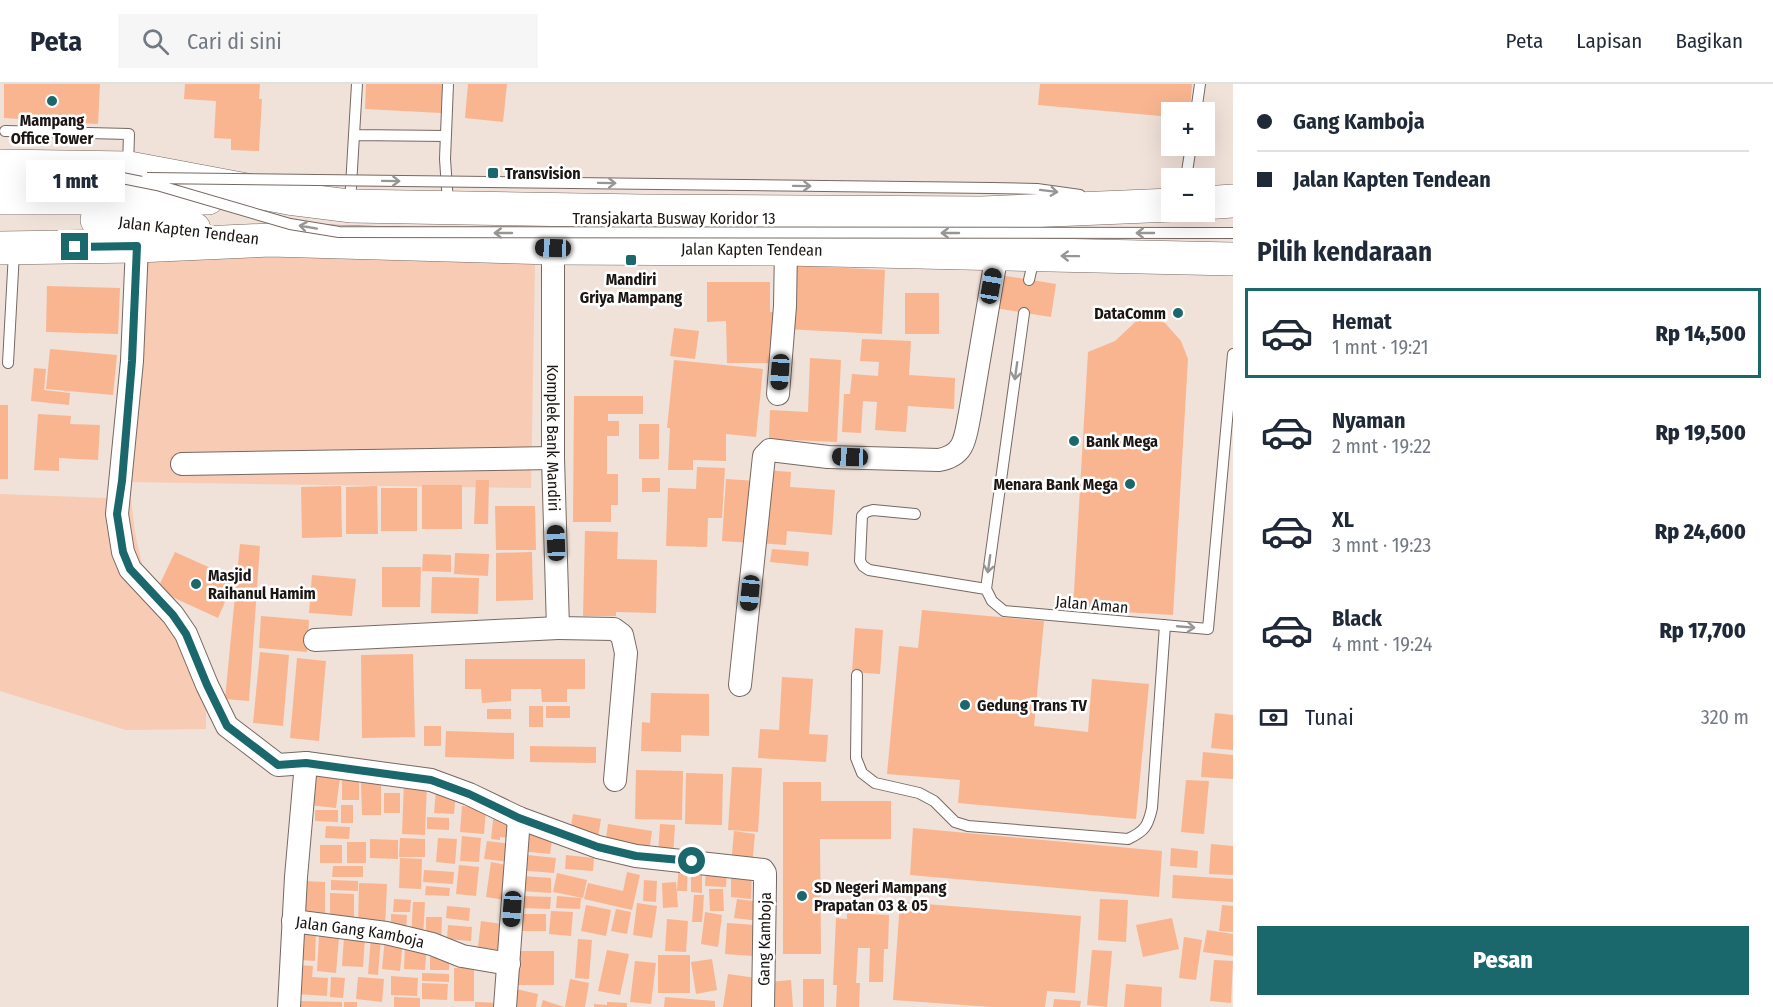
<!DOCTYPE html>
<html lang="id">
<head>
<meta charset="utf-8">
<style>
	:root { --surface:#fff; --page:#f6f6f7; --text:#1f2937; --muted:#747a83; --line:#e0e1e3; --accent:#1b686c }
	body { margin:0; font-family:"Fira Sans Condensed",sans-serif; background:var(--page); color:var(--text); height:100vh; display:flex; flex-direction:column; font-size:22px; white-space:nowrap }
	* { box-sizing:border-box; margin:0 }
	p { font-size:20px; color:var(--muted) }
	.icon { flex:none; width:33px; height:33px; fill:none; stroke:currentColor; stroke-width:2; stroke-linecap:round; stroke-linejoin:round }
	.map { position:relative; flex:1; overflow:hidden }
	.side { display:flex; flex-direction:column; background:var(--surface); width:540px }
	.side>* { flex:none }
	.hud { display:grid; align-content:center; height:132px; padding:0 24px; background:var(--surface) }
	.fabs { position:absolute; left:1161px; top:18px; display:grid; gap:12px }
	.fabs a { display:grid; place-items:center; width:54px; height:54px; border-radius:0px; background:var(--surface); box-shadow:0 6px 24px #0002; font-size:30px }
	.end { position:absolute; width:27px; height:27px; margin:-14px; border:8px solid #1b686c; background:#fff; box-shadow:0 0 0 3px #fff }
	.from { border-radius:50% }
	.bubble { position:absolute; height:42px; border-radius:0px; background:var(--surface); box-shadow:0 6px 24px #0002; font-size:20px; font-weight:800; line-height:42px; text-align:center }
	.car { position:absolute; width:18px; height:36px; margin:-18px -9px; border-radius:8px; box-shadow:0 0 4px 2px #0007; background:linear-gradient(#222 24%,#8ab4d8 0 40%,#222 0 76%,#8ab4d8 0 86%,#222 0) }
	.hud b { display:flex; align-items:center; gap:21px; height:57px; font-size:22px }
	.hud b+b { border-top:2px solid var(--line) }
	.hud i { width:15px; height:15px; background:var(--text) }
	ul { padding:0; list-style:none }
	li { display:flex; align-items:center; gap:18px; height:90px; margin:0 12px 9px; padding:0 12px; border:3px solid transparent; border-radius:0px }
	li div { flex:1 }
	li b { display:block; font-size:22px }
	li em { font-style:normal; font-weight:800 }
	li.current { border-color:var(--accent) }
	li>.icon { width:54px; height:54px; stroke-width:1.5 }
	h2 { padding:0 24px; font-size:27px; line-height:72px }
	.pay { display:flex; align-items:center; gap:15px; height:66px; padding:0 24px; font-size:22px }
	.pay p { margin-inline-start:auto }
	.action { display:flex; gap:12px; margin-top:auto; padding:12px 24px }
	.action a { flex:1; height:69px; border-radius:0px; background:var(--accent); color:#fff; font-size:24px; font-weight:800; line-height:69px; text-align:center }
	header { display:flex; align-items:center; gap:36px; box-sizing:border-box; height:84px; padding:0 30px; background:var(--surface); border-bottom:2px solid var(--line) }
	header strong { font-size:28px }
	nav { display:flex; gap:33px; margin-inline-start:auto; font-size:21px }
	.search { width:420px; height:54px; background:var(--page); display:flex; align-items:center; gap:15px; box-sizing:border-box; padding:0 21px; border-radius:0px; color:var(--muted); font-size:22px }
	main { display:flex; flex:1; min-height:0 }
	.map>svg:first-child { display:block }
</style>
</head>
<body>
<header>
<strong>Peta</strong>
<div class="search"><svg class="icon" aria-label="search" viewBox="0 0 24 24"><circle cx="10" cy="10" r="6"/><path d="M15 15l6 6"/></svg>Cari di sini</div>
<nav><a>Peta</a><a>Lapisan</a><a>Bagikan</a></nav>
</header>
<main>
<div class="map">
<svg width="1233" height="923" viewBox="0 0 1233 923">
	<rect width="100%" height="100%" fill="#f0e1d9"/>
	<path fill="#f7cbb4" d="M131 170 535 177 531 404 127 398Z
		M0 410 131 415 135 449 147 502 206 580V645L126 646 0 607Z"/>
	<path fill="#f9b590" d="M4 0H100L98 40 4 34Z
		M185 0H260L259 15H262L259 67 231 66V55L214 54 216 17 184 15Z
		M366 0H443L441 29 365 25Z
		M468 0H507L503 38 465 34Z
		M1040 0H1192L1190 28H1172V33L1038 21Z
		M788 181 885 186 882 250 785 245Z
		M1000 191 1056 200 1051 233 995 224Z
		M707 198H770V228H775L776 279H727L726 237 707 238Z
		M47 202 120 204 118 250 46 248Z
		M905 209H939V250H905Z
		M1146 228 1165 239 1181 257 1188 275 1173 531 1073 525 1088 268 1115 257Z
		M674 244 699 247 695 275 670 272Z
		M862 255 911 257 909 291 955 294 954 325 908 322 906 348 875 346 877 318 863 317 861 349 842 348 844 310H850L852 290 878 292 879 278 860 277Z
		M50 265 117 271 113 311 46 305Z
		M810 274 841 276 837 358 769 355 770 326 808 328Z
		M674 276 763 285 756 353 726 350V377L693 376V386H668L670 344H667Z
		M34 284 46 285 44 306 70 309 69 321 31 317Z
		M574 312H643V330H608V337H619V352H607V390H618V421H611V438H573Z
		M0 321H8V395H0Z
		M38 330 71 332 70 340 100 341 98 376 59 374V387L34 386Z
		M639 340H659V375H639Z
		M697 383 725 384 722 434H708L707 463 666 462 668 404 696 405Z
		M765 386 791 388 790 403 835 406 832 451 787 447 786 461 760 459Z
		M642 394H660V408H642Z
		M726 395 757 397 753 459 722 457Z
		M476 396H489L488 440H474Z
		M422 401H462V445H422Z
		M341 402 342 453 302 454 301 403Z
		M377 402 378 450H346V403Z
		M381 404H417V447H381Z
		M495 422H535L536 466H496Z
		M585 447 618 448 617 475 657 476 656 529 616 528V532H583Z
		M240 460 260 462 249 617 225 615Z
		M772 465 809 468 808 482 770 478Z
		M175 468 235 495 218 534 157 506Z
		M532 468 533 516 496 517V469Z
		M455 469 489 470 488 492 454 490Z
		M423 470 451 471V488L422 487Z
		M382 483H421L420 523H382Z
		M312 491 356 495 352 532 309 529Z
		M432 493 479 494 478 530 431 529Z
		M922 526 1044 537 1034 642 1088 648 1092 595 1149 600 1136 735 958 719 960 696 887 690 899 562 918 564Z
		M261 532 309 536 307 568 259 564Z
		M855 544 883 546 880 590 852 588Z
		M260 568 289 571 283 642 253 639Z
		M413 570 415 653 362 654 361 571Z
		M297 574 326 577 319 657 290 654Z
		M465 575H585V605H567V618H542L541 605H511V617L482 619 481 605H465Z
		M782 593 813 595 809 650 828 651 826 678 758 674 760 645 779 646Z
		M651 609 709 610V652L681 651V668L641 667 642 638 650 639Z
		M529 622H543V643H529Z
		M546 622H570V634H546Z
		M487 625H511V635H487Z
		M1215 629 1233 631V666L1211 664Z
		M424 642H441V662H424Z
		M446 647 514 649V675L445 673Z
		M530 662 596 663V679L530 678Z
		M1203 668 1233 671V695L1201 693Z
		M314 682 341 686 336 724 309 721Z
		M732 683 762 684 758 748 728 746Z
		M636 686 683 687 682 736 635 735Z
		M342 689H359V716H342Z
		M686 689 723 690 722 741 685 740Z
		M1186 696 1209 697 1204 750 1181 748Z
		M404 697 427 698 425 751 402 750Z
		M783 698H821V717H891V755H820L821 870H783Z
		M361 699H381V731H362Z
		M436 706 456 708 454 730 434 729Z
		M384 709H400V729H384Z
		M341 721H353V739H341Z
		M462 722 486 724 484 750 460 748Z
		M315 726H338V738L315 737Z
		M494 727 503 728 502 740 514 741 512 754 500 753V756L491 755Z
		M573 730 601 735 598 754 570 749Z
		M427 733 449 734V746L427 745Z
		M608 740 652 747 649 768 605 762Z
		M660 740 675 741 673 772 658 771Z
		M326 742 350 743 349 755 325 754Z
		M913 744 1162 767 1159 813 910 791Z
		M522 745 553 750 550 770 519 767Z
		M734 747 755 750 752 783 731 781Z
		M462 752 481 754 479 778 460 777Z
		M400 754 425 755V773H399Z
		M438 754 457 755 455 780 436 778Z
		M370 755 398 756V775L370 774Z
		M487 757 512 760 510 778 484 775Z
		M347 758H366V779H347Z
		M1211 760 1233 762V791L1209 790Z
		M320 761H342V779H320Z
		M1171 764 1198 767 1197 784 1170 782Z
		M518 770 556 774 554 789 517 786Z
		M566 771 594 774 593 787 565 785Z
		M400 774 422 775 421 805 399 804Z
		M491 778 511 782 505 816 486 813Z
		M679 778H688L687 807H677Z
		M691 780H702V809L691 808Z
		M459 781 479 783 476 812 456 810Z
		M333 782H363V793H332Z
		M706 783 727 784 726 803 705 802Z
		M731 783 752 785 751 815 731 813Z
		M424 786 454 788 453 800 423 798Z
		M627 788 640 791 632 826 584 815 588 799 623 807Z
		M557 789 587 796 583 814 553 808Z
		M1173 791 1233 795V818L1172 814Z
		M522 792 551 794V809L521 807Z
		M331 796 358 797V807L331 806Z
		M644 796 657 797 656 818 643 817Z
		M301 797 325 798V834H300Z
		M676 798 678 823 663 824 662 799Z
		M359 799 387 800 385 845 358 844Z
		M426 802 450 804 449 812 425 811Z
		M709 805H723L724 827H710Z
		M330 809 354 810V837H330Z
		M694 811H704L702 838H692Z
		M522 812 551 813 550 825 522 824Z
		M557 812 581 814 580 825 556 824Z
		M394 815 411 816 410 828H393Z
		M737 815 761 818 759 837 734 834Z
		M1100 815 1128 816 1126 858 1098 856Z
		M413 818H425L423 854H411Z
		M900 818 1081 832 1075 909 1047 907 1045 923H991L893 916Z
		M637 819 657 822 652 854 633 851Z
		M586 821 611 826 606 852 581 847Z
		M1222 821 1233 822V848L1219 847Z
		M447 822 470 824 469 837 446 834Z
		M616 825 631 828 627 850 611 847Z
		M551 827 573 828 571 852 549 850Z
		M705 828 722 831 718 863 701 860Z
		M847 829 889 831 888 865H884L883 898H869L870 864H858L856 899H860L859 923H836L837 901H833L836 834 847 835Z
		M391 830 407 831 406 847 391 846Z
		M514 830H546V847H513Z
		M426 833H442L441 857H426Z
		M1172 834 1179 865 1143 873 1136 841Z
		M667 835 688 837 686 868 665 867Z
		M481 837 502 840 499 866 478 863Z
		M727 839 756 841 753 872 725 870Z
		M448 841 472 843 471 857 447 855Z
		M301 844 316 845 315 877 300 876Z
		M1207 846 1233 850V872L1203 868Z
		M319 852 339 854 336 889 317 887Z
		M344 853 365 854 363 883 342 882Z
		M371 853 381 854 378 891 368 890Z
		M1184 853 1202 856 1196 896 1179 894Z
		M385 854 403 856 400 887 382 885Z
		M578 855 592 856 589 895 575 894Z
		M405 859 427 860 425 886 404 885Z
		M607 866 629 870 620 911 598 907Z
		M1092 866 1112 867 1107 923 1087 921Z
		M515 867H554V901H515Z
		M658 871H690V909H658Z
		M430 873 449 874V886H430Z
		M712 875 717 906 696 910 691 878Z
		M1214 876 1233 877 1231 919 1210 917Z
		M635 877 656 879 651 920 630 918Z
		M298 881 313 882 312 893 328 894 327 912 296 910Z
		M454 884H474V917H454Z
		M422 889 449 890V898L422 897Z
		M728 890 756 894 751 923H723Z
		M391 892 418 894 417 912 391 911Z
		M331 893 345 894 343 914 330 913Z
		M358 893 384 895 382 918 356 915Z
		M570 895 589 899 585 923H565Z
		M803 895H824V923H803Z
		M791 896 793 923H771L769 898Z
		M422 899 448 900 447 916 422 915Z
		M1126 900 1162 903 1161 923H1124Z
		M516 905 538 910 536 923H513Z
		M394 913 420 914V923H394Z
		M665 913 715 917V923H664Z
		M1054 915 1081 917 1080 923H1053Z
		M543 916 564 923H541Z
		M298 917 342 918V923H297Z
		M344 918H357V923H344Z
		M475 918 501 919V923H475Z
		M607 918 627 919V923H594V920L607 921Z"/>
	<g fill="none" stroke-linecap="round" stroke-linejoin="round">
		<defs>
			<path id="service" d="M448 0 445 75 448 119
				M1196 28 1200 0
				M5 47 129 50 128 82
				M354 51 446 52
				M1186 94 1191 62
				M991 104 1037 105 1080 111
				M350 119 357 0
				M1203 149H1233
				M1029 196 1034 174
				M1024 229 986 505 992 517 1004 527 1208 545 1233 270
				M8 279 14 168
				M915 430 873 426 866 428 862 432 860 477 863 482 869 486 986 505
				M857 591 856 674 862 689 875 699 919 709 934 717 955 738 968 742 1128 755C1145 747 1148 742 1152 724L1165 541"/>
			<g id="minor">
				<path d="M137 162 132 277 117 430 123 468 130 485 173 531 186 550 207 601 227 642 278 681 306 679 431 696 469 710 519 734 598 763 636 772 763 786 765 789V798L763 923"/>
				<path id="s1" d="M553 164V374L558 544 614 545 622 551 626 569 615 696"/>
				<path d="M778 310 785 222 786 165"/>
				<path d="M182 380 553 374"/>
				<path d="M315 556 558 544"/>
				<path d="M740 601 764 372 770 366 828 373 939 376C966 371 965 353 970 329L997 169"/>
				<path id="s2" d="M293 837 386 849 432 860 462 872 509 880"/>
				<path d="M289 923 296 793 306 679"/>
				<path d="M505 923 519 734"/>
			</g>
			<g id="primary">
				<path d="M0 82 129 84 294 115 350 122 642 127 982 129 1172 121"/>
				<path d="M0 114H208"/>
				<path d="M97 136 138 137 194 145"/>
				<path id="s3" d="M0 164 137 162 270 156 553 164 786 165 1233 175"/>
			</g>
			<path id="trunk" d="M1204 119 1233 117"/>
		</defs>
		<use href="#service" stroke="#766963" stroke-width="12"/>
		<use href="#minor" stroke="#766963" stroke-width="24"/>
		<use href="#primary" stroke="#766963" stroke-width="34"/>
		<use href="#trunk" stroke="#766963" stroke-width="34"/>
		<use href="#service" stroke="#fff" stroke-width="10"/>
		<use href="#minor" stroke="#fff" stroke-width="22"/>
		<use href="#primary" stroke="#fff" stroke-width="33"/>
		<use href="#trunk" stroke="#fff" stroke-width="33"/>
		<defs>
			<path id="service-bridge" d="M122 94 157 101 290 140 339 148 1203 149
				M147 94 991 104"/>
		</defs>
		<use href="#service-bridge" stroke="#766963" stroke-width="12" stroke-linecap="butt"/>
		<use href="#service-bridge" stroke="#fff" stroke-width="10"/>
	</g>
	<defs><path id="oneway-shaft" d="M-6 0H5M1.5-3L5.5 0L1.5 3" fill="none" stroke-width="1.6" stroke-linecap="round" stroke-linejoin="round" transform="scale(1.5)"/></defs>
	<g stroke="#989695">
		<use href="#oneway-shaft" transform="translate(391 97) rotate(1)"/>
		<use href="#oneway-shaft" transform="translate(607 99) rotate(1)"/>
		<use href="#oneway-shaft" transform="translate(802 102) rotate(1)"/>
		<use href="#oneway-shaft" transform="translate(1049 107) rotate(7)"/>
		<use href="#oneway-shaft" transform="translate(308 143) rotate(-170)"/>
		<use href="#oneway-shaft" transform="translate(503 149) rotate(-180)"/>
		<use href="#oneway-shaft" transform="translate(950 149) rotate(180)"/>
		<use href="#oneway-shaft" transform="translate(1145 149) rotate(180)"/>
		<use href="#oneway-shaft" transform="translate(1070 172) rotate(-179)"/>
		<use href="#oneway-shaft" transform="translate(1016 287) rotate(98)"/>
		<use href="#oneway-shaft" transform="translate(989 480) rotate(98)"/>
		<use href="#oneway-shaft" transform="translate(1186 543) rotate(5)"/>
	</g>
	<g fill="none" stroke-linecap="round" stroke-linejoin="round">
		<path stroke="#1b686c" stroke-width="8" d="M75 163 137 162 132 277 122 397 117 430 123 468 130 485 173 531 186 550 207 601 227 642 278 681 306 679 431 696 469 710 519 734 598 763 636 772 692 777"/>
	</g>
	<g fill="#1b686c" stroke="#fff" stroke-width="2">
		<circle cx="52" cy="17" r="6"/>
		<rect x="487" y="83" width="12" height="12" rx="3"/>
		<rect x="625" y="170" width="12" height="12" rx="3"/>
		<circle cx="1178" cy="229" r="6"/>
		<circle cx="1074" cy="357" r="6"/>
		<circle cx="1130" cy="400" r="6"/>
		<circle cx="196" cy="500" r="6"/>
		<circle cx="965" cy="621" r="6"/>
		<circle cx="802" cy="812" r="6"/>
	</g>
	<g text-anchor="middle" stroke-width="5" stroke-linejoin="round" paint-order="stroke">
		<g font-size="16" font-weight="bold" fill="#1b1613" stroke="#fff" text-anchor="start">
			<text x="52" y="42" text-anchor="middle">Mampang<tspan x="52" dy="18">Office Tower</tspan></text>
			<text x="505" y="95">Transvision</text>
			<text x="631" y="201" text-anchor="middle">Mandiri<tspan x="631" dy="18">Griya Mampang</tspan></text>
			<text x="1166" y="235" text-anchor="end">DataComm</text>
			<text x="1086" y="363">Bank Mega</text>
			<text x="1118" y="406" text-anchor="end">Menara Bank Mega</text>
			<text x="208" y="497">Masjid<tspan x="208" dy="18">Raihanul Hamim</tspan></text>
			<text x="977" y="627">Gedung Trans TV</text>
			<text x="814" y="809">SD Negeri Mampang<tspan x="814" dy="18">Prapatan 03 &amp; 05</tspan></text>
		</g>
		<g font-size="16" fill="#1b1613" stroke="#fff">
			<text x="674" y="140">Transjakarta Busway Koridor 13</text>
			<text transform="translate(189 146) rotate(7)" y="6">Jalan Kapten Tendean</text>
			<text dy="6" stroke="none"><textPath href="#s3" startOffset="752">Jalan Kapten Tendean</textPath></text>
			<text dy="6" stroke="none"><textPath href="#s1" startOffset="190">Komplek Bank Mandiri</textPath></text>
			<text transform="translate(1092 520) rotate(5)" y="6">Jalan Aman</text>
			<text dy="6" stroke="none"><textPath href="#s2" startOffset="68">Jalan Gang Kamboja</textPath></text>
			<text transform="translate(764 855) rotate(-89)" y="6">Gang Kamboja</text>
		</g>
	</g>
</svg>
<div class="fabs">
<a>+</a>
<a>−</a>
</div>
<i class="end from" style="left:692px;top:777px"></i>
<i class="end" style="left:75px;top:163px"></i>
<div class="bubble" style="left:26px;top:76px;width:99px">1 mnt</div>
<i class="car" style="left:553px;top:164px;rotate:272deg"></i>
<i class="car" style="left:991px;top:202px;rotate:10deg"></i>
<i class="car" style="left:780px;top:288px;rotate:184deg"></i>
<i class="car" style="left:850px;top:373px;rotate:272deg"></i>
<i class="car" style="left:556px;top:459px;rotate:358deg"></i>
<i class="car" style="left:750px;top:509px;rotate:186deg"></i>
<i class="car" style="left:512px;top:825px;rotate:184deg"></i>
</div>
<section class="side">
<div class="hud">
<b><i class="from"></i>Gang Kamboja</b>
<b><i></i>Jalan Kapten Tendean</b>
</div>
<h2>Pilih kendaraan</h2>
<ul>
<li class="current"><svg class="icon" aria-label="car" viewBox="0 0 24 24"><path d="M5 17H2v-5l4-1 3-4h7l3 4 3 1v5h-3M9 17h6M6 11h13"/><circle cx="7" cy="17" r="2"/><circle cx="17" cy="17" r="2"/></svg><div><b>Hemat</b><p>1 mnt · 19:21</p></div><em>Rp 14,500</em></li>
<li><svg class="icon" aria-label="car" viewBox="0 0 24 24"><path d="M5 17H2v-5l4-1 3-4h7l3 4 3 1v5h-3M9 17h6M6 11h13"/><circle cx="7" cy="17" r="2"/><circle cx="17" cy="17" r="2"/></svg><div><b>Nyaman</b><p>2 mnt · 19:22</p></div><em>Rp 19,500</em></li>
<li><svg class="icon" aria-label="car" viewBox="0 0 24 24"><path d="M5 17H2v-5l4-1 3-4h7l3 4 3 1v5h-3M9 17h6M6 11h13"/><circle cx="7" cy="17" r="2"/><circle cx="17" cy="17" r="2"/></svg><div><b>XL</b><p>3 mnt · 19:23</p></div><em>Rp 24,600</em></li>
<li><svg class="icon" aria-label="car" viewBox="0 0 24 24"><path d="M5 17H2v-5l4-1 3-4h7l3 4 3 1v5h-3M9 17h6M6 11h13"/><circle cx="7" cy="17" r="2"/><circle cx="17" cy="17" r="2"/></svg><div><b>Black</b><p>4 mnt · 19:24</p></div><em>Rp 17,700</em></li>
</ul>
<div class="pay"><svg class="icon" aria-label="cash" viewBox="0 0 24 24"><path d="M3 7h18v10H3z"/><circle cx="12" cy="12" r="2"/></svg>Tunai<p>320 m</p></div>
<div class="action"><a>Pesan</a></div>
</section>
</main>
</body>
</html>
